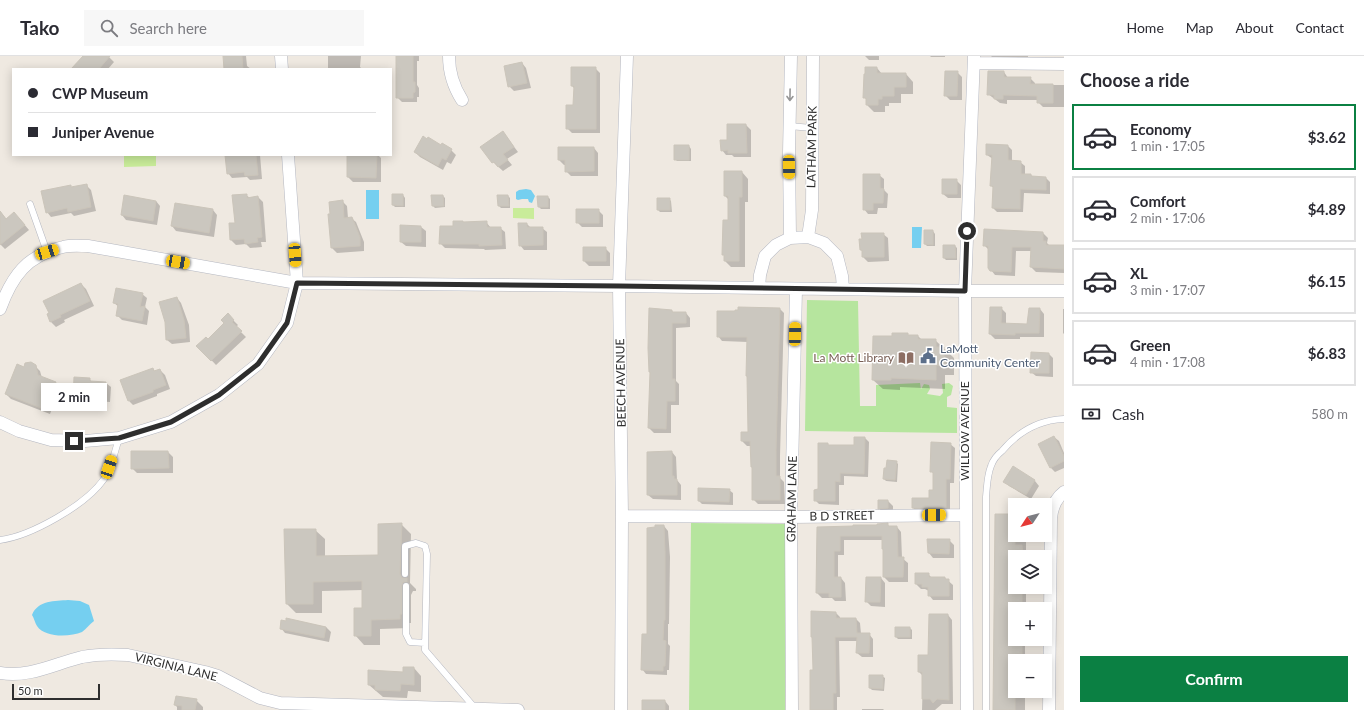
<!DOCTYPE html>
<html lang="en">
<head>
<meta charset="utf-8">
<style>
	:root { --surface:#fff; --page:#f7f7f7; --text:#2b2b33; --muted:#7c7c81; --line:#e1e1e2; --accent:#0b8043 }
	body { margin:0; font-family:Lato,sans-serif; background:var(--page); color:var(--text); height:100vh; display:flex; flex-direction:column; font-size:15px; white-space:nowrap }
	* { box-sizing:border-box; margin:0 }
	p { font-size:13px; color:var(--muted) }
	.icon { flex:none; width:22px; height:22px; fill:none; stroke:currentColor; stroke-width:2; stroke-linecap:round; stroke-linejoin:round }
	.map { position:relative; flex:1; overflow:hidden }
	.side { display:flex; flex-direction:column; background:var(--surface); width:300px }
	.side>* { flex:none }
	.top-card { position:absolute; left:12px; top:12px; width:380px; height:88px; border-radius:0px; box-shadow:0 2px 10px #0003; display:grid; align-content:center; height:88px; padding:0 16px; background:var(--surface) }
	.needle { width:26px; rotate:234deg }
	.tools { position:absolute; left:1008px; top:442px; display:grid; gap:8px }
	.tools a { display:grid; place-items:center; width:44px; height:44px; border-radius:0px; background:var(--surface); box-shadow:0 2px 10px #0003; font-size:20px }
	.scale { position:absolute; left:12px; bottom:10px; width:88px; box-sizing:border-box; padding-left:4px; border:2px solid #2e2e2e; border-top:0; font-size:11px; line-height:14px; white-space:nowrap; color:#2e2e2e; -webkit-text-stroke:3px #fff; paint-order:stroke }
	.end { position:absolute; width:18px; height:18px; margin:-9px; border:5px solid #2e2e2e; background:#fff; box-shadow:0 0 0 2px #fff }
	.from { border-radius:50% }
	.bubble { position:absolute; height:28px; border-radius:0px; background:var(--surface); box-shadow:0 2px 10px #0003; font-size:13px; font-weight:700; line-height:28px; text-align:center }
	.car { position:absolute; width:12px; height:24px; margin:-12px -6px; border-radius:5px; box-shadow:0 0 3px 1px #0007; background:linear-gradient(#f5c518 24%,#345 0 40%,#f5c518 0 76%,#345 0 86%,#f5c518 0) }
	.top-card b { display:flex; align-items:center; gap:14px; height:38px; font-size:15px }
	.top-card b+b { border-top:1px solid var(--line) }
	.top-card i { width:10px; height:10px; background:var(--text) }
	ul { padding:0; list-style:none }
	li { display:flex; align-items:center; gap:12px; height:66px; margin:0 8px 6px; padding:0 8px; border:2px solid var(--line); border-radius:0px }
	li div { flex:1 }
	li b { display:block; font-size:15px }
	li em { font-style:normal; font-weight:700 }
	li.on { border-color:var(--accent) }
	li>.icon { width:36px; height:36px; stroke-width:1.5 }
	h2 { padding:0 16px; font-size:18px; line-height:48px }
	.pay { display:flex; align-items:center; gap:10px; height:44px; padding:0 16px; font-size:15px }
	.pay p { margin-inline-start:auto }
	.button { display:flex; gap:8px; margin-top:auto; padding:8px 16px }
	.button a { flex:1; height:46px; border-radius:0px; background:var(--accent); color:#fff; font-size:16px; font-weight:700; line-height:46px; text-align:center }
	header { display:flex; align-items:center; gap:24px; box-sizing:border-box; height:56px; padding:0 20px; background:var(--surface); border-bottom:1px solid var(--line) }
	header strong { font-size:19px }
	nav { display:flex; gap:22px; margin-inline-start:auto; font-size:14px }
	.search { width:280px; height:36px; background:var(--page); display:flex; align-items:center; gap:10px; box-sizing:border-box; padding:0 14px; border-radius:0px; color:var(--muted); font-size:15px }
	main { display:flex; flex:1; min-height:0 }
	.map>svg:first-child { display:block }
</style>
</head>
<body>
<header>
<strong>Tako</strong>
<div class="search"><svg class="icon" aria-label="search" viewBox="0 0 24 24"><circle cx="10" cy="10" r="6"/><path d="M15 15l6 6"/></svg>Search here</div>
<nav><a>Home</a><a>Map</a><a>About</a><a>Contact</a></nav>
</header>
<main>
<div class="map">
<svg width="1064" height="654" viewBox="0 0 1064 654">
	<rect width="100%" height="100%" fill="#efe9e1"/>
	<path fill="#b6e59e" d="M807 244 858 245 860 350H876V329L920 327 921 333 924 328 929 329 930 333 927 338 940 340 943 337 942 328 949 327 953 330 951 339 947 341V351L957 352V377L805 375Z
		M691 467 787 468 785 654H689Z"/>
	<path fill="#c9ec9a" d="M124 99H156V110L124 111Z
		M513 152H534V163L513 162Z"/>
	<path fill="#75cff0" d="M526 133 531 134 535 140 532 147 529 146 528 143H522L518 144 516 143V136L519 134Z
		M366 134H379V163H366Z
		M912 171H922L921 192H912Z
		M68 544 80 545 89 549 94 565C90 568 86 573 82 576 70 581 45 582 37 570 35 567 34 562 32 559 38 544 55 545 68 544Z"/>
	<path fill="#0003" d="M85 0H108L114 6 108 13H79Z
		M224 0H246L247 10 251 13H225Z
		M328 0H361L360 11 362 13H328Z
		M397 0H419V5H417V29L419 32V41H417V46H402L397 41Z
		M865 0H879V4H869Z
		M930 0H945V1H931Z
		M991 0H1028V1H1017V4L993 2Z
		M522 7 526 12 531 32 514 35 509 30Z
		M572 12H595L600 17V77H572L567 72 574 50 575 33 572 30Z
		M877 12 882 18H906L913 26V38H901V47H889V50H885V56H874L867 49V44L864 41Z
		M957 16 962 21V44H950L945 39Z
		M1004 16 1008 22H1030L1035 27V29H1064V51H1043L1038 46V44H1007V48L1000 47 988 38Z
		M746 69 751 74V101H734L732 99H726L722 94 728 85Z
		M503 76 518 96 507 103 512 109 503 115 493 106Z
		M442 89 451 94 456 99 451 108 447 106 443 114 420 101 415 96 441 90Z
		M689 90 691 93V105H677L675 103Z
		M1008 90 1012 94V105L1020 106 1025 110V119H1031L1033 121 1046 122 1050 126V138L1024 137 1023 156H997L993 152 994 132 991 130 993 103 987 99Z
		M594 92 598 97V120H571L566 115V109H564L559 104Z
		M226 99H260L262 123 250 124 247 121 232 122 228 117Z
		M348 99H378L381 102V126H353L348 121Z
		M742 116 748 123V146H745V211H731L725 205 729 165V144L725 140Z
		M879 119 884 123V134L888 138 887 152H878L877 158H868L864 153Z
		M956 124 961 129V142H948L943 138Z
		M86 129 91 134 96 155 74 160 71 157 51 161 47 156 70 130 72 132Z
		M246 139 250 142 258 141 263 146 266 186H261L262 191 250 192 246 188 236 189 231 184Z
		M403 139 405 142V151H395L393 149Z
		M443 140 445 142V151L435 152 433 150Z
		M508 140 510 142V152H501L499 150Z
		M538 141H548L550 143V153H541L539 151Z
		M669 143 671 145 672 156H660L658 154Z
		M156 145 160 150 157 169 126 164 122 159Z
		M342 145 347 150 348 162H351L356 166 364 186V195L337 197 332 192Z
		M213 154 217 159 214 181 176 175 172 170Z
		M598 154 603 159V171H582L577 166Z
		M0 155 7 164 19 162 29 174 5 193 0 188Z
		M486 166 491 172H500L505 176 506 193 485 194 484 193 445 192 440 187 454 171Z
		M527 168 531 172H542L547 176V194H524L520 189Z
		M421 171 426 175V191L406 190 401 186Z
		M933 175 935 178V190H927L925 188Z
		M1043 177 1048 182 1047 187 1050 190H1064V217L1036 216 1031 211 1032 195H1016L1015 220 995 219 991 214 989 194 984 189Z
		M883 178 888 182 889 205 868 206 863 201V196L861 194 860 184Z
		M944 190H955L957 192V204H946L944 202Z
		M605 192 610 197V210H589L584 205Z
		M81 228 86 233 94 250 64 264 65 266 56 271 51 266 48 258Z
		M142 238 147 242 145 251 149 255 147 269 122 264 117 259 119 251 114 247Z
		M177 242 181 247 189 269 190 286 172 288 167 284Z
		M1001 252 1006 257V268L1028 269 1040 253 1044 258V281H1020V283H995L990 278Z
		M780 253 784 257 780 400V422L784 426 785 448H758L753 443V412L752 411 751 390H747L742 385 749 377 748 286 722 285 718 280Z
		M1063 253H1064V278L1063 277Z
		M672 255 674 257H686L690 262V271L676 272V325L679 328V349H671V377H654L649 372Z
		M228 259 238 269 236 271 246 281 216 309 198 290 208 284 225 267Z
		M907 278 909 280H918L922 284H935L954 302V319H945V333L900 331V334L883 333 873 324 893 281Z
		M1049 298 1053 302V321L1036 320 1031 316Z
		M35 310 40 315 42 322 56 327 60 332 50 358 11 343 6 338 25 312Z
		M153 313 155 316 160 314 165 319 170 333 157 338V340L133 349 129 345Z
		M75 322 89 323 92 326 106 327 111 331 110 346 94 345V350H79L74 345Z
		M1054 381 1059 385 1064 397V412L1055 416 1050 411Z
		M865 382 869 386 868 421 844 420V429H839V449L819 448 815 444 819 434 828 388 829 390H855Z
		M932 387H946L950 388 955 392 954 427H950V456H917L913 452 930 443 934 435V418L931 415Z
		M168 396 173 401V417H137L132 412Z
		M672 396 676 401 677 424 681 429V444L653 443 648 439Z
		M896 406 898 408 897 426 886 425 884 423Z
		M1013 412 1035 425 1039 430 1031 443 1009 430 1005 426Z
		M729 434 733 437V449L702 448 699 445Z
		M879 445H888L893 450V457H883L879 452Z
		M1015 459V479H1026V501H1015V531H1026V553H1015V583H1025V605H1015V635H1025V654H994Z
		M401 468 411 478 410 527 416 533V535H413L411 539V567H409V572L380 573V589H364L355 579 363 553V534L322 535V557H296L287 548 315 474 325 483V501L379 500Z
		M887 468 890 471H897L901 476 902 502 908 507V526H889L884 521 883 484H844V499H838V522H841L845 527 846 545H835L832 542H822L817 537 818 472 878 470Z
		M664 470 668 475 670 501 669 568H668V588L670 590 669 614H667V619L646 618 642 613Z
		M928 484H949L954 489V502H933L929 497Z
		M928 518 932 522H945L953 529V544H933L929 539V535L925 533H921L916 528Z
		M881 522 885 527V551L871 550 866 545Z
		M835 556 840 561V563H856L860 567 861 578H869L873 583V601H862L857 597 858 585H839L840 641H837V654H811L814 615Z
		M948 559 952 564 953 648H942L935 654H922L923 620 919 616 920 600H929Z
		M287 563 326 571 331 576 329 586 285 577 281 572 287 566Z
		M910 572 912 574V583H898L896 581Z
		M414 612 421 620V636L408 635 407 642 383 641 369 629Z
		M870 620H882L885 622 884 635 872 634 870 632Z
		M196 644 203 651V654H177V651L175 649Z
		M665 645 669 650V654H643Z
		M862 653H883L884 654H862Z"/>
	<path fill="#cbc7bf" stroke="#cbc5ba" d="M83 0H110L99 13H71Z
		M223 0H242L243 13H224Z
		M396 0H413V26H415V36L413 37V42H396Z
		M522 6 527 27 508 31 504 10Z
		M571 11H596V73H566V49H573L574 30H571Z
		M865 11H877V17H906V31H894V40H882V43H878V49H866V42H863L864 18H865Z
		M945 15H958L957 40H944Z
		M988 15H1004V21H1031L1030 28H1053V47H1037V40L1003 39V43H994V39H987Z
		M727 68H746L747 97H728V94L721 95 720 84H727Z
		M503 75 514 91 503 98 508 104 498 111 494 106 492 107 480 91Z
		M423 80 427 83 428 81 441 89 442 87 452 93 446 104 442 102 438 110 414 96Z
		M986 88 1008 89V104L1021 105V118H1031V120L1046 121V134L1020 133V153L992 152 993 130H990L992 99H986Z
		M674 89H689V104H674Z
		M558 91H594V115L565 116V104H558Z
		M225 99H256L258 119 245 120 244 116 227 118Z
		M347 99H377L376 122 347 121Z
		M724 115H742V141H739V205H724V199H722L723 164H728V140H724Z
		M863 118H880V132L884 133 883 147H873V154H863Z
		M942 123H957V138H942Z
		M87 128 91 151 68 156 67 152 46 157 41 135 71 129V131Z
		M247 138V142L258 140 262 181 257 182 258 186 245 188 244 183 230 184 229 167H235L232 139Z
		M392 138H403V150L392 149Z
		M124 139 156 145 153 165 121 159Z
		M431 139H443L444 150H432Z
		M497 139H508L509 150H498Z
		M537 140H548V151H538Z
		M657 142H670V154H657Z
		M343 144 344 162 352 161 360 181V190L331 192 328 158H330L329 146Z
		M175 147 213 153 209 177 171 170Z
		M576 153H599V167H576Z
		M0 155 6 163 14 156 25 169 0 189Z
		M453 165H463V166L487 165V171H501L502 189 479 190V188H439L440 170H453Z
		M518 167H527V171H543V189L519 190Z
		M400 169 421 170V186H400Z
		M984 173 1043 176V185H1046V189H1064V213L1030 211 1031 191H1012L1011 216 990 215 988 212V190H983Z
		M924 174H933V189L924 188Z
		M861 177H884V201H862V194H860L859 183H862Z
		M943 189H955L956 202H943Z
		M583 191H606V205H583Z
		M81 227 90 245 60 259 61 261 50 266 47 258 49 257 43 245Z
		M116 232 143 237 140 251 145 250 142 265 116 260 118 248 113 247Z
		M177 241 184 264 186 282 166 284 165 266 159 246Z
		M738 251 780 252 776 395V420H780V444H752V411H751L750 385H741V376H748L747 320H746L747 281H717V255H735V254H738Z
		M990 251H1002L1001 267 1027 268 1029 252H1040L1039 277H1015V279L989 278Z
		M649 252 672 254V256H686V267H672V323H675V345H667L666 373 648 372 650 316H649L648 292Z
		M228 257 234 264 232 266 242 275 211 305 196 290 206 281 208 283 224 267 221 264Z
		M892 277H908V279H918V283H936V291H944V310L936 309V324L891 322V324H872L873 280H892Z
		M1031 296 1049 297V317H1030Z
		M31 306 36 309 38 319 56 326 46 354 5 338 17 308 24 311 25 307Z
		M153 312 154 315 160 313 166 329 153 334V336L128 345 120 324Z
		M74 321 90 322V325L106 326V341H90L89 346 73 345Z
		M1054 380 1064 400V405L1050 412 1038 388Z
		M854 381H865L864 418 840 417V426L835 425V445H814V434L818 433V387H828V389H854Z
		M931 386 951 387 950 423H946V452H912V442H929V434H933V416H930Z
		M131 395H168L169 412 131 413Z
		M672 395V420H674V423H677V439H647V396Z
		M887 404 897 405 895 424 883 423 884 412H886Z
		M1013 410 1035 424 1026 439 1003 426Z
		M698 432 730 433 729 446 698 445Z
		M878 444H888V452L878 453Z
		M995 458H1015V489H1022L1023 501H1015V531H1022V553H1015V583H1022V602H1015V654H993Z
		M402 467 400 518 402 522H407V526H403L402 530V558H400V563L371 564V580H354V552H362V525L313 526V548H286L284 473H316V500L378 499V468Z
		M888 467V470H897L898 501H904L903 521H883V493H882V480H840V495H834V521H841V541H829V537H816L817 471 853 470V469H877V468Z
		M655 469H664L665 495V564H664L663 584 666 585 665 610H663V615L641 614 642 578H647V472L655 471Z
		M927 483H950L949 498 928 497Z
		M915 517H929V521H945V523H949V540H928V531H922V528H915Z
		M866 521H881L880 546H865Z
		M811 555 836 556V562H856L857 577H870L869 597H856L857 581H835L836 637H833V654H810V614H813L812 581H811Z
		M929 558H948L949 644 937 643 933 647 930 643H922V616H918V599H928Z
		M286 562 326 571 324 582 280 573 281 564 286 565Z
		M895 571H910V581H895Z
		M403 611H414V629L401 628 400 635 375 634V629H368V614L403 616Z
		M869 619H883V633L869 632Z
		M176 640 197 643 195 654H182V650L174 649Z
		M642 644H665V654H642Z"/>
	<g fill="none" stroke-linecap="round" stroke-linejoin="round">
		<defs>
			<path id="lane" d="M789 70 812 72
				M30 148 47 196
				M0 484C31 480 86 449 104 423 112 411 115 395 119 382
				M405 518V490L416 487 425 490 427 498 425 594 474 651
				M406 530V578L410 586 425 587
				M986 654V441C987 431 987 420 991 410 993 404 997 399 1002 395 1018 376 1039 364 1064 363"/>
			<path id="street" d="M281 0 282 13
				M449 0C449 17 453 30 462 44
				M974 7 1064 8
				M808 181 812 154 813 0
				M790 182 789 97 791 0
				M759 232 760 219 765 200 776 189 790 182 808 181 824 187 837 200 842 220 843 233
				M0 253C12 220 27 199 63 191 71 189 80 190 88 190L297 227 619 230 965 235H1064
				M0 366 19 375 51 384 85 385 119 382 171 366 219 339 258 308 287 267 297 227 288 99
				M622 460 791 461 966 459
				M0 617C29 622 54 608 82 601 97 598 113 598 128 599L205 616 218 620 260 642 280 647 518 654
				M621 654 622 460 619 230 627 0
				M792 654 791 461 796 233
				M967 654 965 235 974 0
				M1049 654 1051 462C1052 452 1056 442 1064 436"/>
		</defs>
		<use href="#lane" stroke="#b4b7c1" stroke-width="7"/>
		<use href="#street" stroke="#b4b7c1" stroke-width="13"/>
		<use href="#lane" stroke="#fff" stroke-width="6"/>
		<use href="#street" stroke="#fff" stroke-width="12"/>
	</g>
	<defs><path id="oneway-shaft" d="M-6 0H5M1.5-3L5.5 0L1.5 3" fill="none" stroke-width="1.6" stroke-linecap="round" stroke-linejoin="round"/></defs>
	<use stroke="#969696" href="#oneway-shaft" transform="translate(790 39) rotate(91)"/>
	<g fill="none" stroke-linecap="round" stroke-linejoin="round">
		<path stroke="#2e2e2e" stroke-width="5" d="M74 385 119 382 171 366 219 339 258 308 287 267 297 227 619 230 965 235 967 175"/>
	</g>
	<defs>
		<symbol id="civic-bare" viewBox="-9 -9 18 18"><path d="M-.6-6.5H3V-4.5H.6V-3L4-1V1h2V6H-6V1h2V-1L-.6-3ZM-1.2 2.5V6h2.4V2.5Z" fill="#5c6f8a" stroke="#fff" stroke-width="2.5" paint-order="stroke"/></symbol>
		<symbol id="library-bare" viewBox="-9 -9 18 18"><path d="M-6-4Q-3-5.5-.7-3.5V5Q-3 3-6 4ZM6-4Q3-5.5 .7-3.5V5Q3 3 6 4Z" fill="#8d6e63" stroke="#fff" stroke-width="2.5" paint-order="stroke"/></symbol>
	</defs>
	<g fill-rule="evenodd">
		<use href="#civic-bare" x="917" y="289" width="22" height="22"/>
		<use href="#library-bare" x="895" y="291" width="22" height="22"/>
	</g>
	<g text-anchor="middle" stroke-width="3" stroke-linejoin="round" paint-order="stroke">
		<g font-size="12" fill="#2e2e2e" stroke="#fff">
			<text transform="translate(812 91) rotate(-89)" y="4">LATHAM PARK</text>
			<text transform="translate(621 327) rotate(-91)" y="4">BEECH AVENUE</text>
			<text transform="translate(965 375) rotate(-90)" y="4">WILLOW AVENUE</text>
			<text transform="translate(792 443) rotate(-89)" y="4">GRAHAM LANE</text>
			<text transform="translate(842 460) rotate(-1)" y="4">B D STREET</text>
			<text transform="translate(176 611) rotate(14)" y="4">VIRGINIA LANE</text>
		</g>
		<g font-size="12" fill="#4e5e75" stroke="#fff" text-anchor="start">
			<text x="940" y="297">LaMott<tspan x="940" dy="14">Community Center</tspan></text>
		</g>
		<g font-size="12" fill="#785e54" stroke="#fff" text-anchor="end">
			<text x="894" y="306">La Mott Library</text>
		</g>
	</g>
</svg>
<div class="tools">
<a><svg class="needle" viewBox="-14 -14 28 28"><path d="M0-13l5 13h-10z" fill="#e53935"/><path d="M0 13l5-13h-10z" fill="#7c7c81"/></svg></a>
<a><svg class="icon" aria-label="layers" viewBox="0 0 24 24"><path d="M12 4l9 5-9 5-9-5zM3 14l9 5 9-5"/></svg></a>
<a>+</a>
<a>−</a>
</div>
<div class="scale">50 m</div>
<i class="end from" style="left:967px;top:175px"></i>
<i class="end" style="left:74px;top:385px"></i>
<div class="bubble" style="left:41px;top:327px;width:66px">2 min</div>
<i class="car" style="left:789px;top:111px;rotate:179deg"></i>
<i class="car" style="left:47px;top:196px;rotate:73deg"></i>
<i class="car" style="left:295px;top:199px;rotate:176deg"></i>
<i class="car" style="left:178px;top:206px;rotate:100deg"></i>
<i class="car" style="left:795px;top:278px;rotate:1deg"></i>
<i class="car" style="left:109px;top:411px;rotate:19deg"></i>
<i class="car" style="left:934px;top:459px;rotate:89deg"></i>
<div class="top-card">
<b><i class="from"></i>CWP Museum</b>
<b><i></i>Juniper Avenue</b>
</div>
</div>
<section class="side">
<h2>Choose a ride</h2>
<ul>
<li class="on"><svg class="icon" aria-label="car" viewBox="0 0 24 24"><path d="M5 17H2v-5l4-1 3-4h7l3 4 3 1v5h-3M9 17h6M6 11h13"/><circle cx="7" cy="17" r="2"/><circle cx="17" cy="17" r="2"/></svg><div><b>Economy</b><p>1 min · 17:05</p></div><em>$3.62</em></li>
<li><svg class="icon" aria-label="car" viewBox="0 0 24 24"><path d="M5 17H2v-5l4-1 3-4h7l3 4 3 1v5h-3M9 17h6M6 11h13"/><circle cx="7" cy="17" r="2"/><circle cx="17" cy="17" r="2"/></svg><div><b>Comfort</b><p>2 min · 17:06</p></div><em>$4.89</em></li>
<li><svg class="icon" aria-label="car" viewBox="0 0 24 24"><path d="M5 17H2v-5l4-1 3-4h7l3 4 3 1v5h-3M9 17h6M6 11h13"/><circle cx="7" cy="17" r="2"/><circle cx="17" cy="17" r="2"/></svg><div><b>XL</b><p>3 min · 17:07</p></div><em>$6.15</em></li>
<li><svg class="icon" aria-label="car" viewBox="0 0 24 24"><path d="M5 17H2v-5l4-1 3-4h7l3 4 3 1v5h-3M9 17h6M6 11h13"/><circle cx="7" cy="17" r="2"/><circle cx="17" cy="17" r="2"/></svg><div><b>Green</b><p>4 min · 17:08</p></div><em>$6.83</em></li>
</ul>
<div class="pay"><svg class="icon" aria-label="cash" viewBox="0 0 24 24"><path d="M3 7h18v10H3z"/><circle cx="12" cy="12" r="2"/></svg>Cash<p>580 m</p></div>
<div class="button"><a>Confirm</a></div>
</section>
</main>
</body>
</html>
